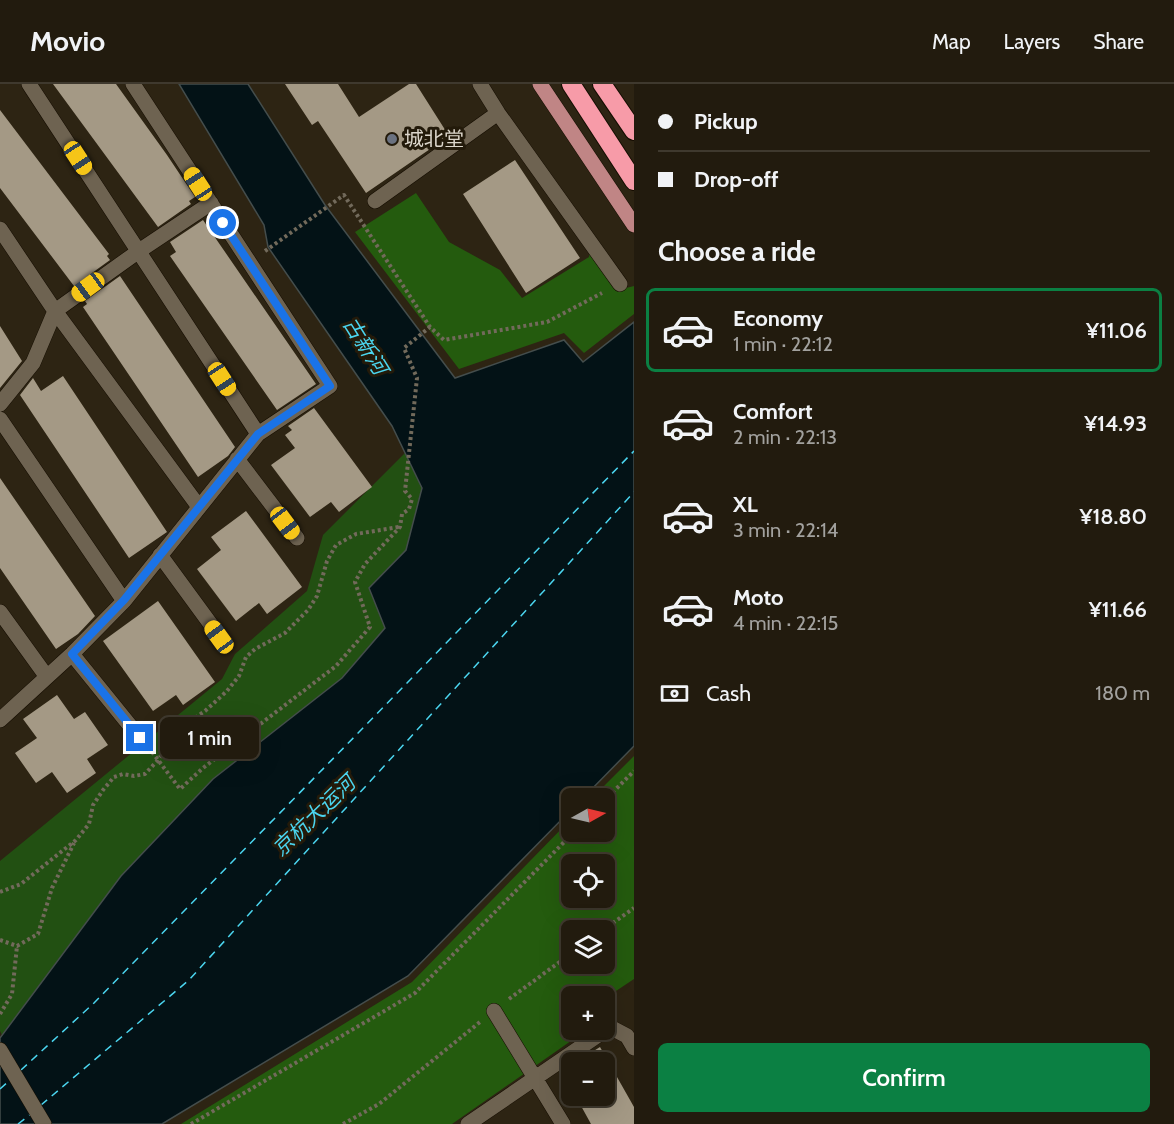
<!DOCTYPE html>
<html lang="en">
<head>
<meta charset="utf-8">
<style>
	:root { --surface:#221b0e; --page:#2a2417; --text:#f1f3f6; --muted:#a2a19e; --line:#3f392e; --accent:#0b8043 }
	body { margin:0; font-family:Cabin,"Noto Sans SC",sans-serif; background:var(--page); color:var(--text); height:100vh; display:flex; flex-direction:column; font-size:22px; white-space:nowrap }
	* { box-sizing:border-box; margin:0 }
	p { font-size:20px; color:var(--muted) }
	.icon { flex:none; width:33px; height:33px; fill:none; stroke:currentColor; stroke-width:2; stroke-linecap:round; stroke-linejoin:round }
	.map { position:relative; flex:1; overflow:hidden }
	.side { display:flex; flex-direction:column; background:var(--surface); width:540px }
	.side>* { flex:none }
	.guide { display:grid; align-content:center; height:132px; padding:0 24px; background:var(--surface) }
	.needle { width:39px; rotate:82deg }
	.fabs { position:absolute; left:561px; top:704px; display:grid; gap:12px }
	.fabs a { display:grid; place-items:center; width:54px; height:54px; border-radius:9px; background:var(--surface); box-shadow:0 6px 24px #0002,0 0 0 2px var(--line); font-size:30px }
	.end { position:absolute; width:27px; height:27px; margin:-14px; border:8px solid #1a73e8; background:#fff; box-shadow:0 0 0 3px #fff }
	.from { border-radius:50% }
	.bubble { position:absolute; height:42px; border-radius:9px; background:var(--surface); box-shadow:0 6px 24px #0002,0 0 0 2px var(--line); font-size:20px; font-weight:600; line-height:42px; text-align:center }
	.car { position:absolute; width:18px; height:36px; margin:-18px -9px; border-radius:8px; box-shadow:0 0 4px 2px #0007; background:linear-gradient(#f5c518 24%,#345 0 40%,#f5c518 0 76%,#345 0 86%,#f5c518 0) }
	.guide b { display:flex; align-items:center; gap:21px; height:57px; font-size:22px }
	.guide b+b { border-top:2px solid var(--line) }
	.guide i { width:15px; height:15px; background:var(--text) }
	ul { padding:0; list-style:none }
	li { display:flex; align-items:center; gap:18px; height:84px; margin:0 12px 9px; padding:0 12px; border:3px solid transparent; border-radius:9px }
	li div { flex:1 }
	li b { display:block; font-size:22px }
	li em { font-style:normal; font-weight:600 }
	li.current { border-color:var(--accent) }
	li>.icon { width:54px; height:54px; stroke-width:1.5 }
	h2 { padding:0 24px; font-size:27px; line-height:72px }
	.pay { display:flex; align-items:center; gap:15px; height:66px; padding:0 24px; font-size:22px }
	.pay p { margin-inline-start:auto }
	.action { display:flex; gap:12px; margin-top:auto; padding:12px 24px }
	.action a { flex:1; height:69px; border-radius:9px; background:var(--accent); color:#fff; font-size:24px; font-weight:600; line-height:69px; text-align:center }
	header { display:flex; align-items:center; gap:36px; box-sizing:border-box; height:84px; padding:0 30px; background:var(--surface); border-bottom:2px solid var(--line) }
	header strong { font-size:28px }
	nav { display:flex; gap:33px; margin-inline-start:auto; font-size:21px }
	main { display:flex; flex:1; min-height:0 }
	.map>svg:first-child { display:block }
</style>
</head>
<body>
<header>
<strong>Movio</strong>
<nav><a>Map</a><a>Layers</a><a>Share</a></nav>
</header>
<main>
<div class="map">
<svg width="634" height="1040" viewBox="0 0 634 1040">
	<rect width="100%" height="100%" fill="#2d2413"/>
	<path fill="#225012" d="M405 369 423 404 406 466 369 504 385 544 342 594 213 695 121 792 2 951 0 947V777L222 595 235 570 307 507 323 451Z"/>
	<path fill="#245b0e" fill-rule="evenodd" d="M416 109 449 158 500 186 522 214 589 173 590 165 618 206 634 202V230L584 269 564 249 459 285 355 148Z
		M634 672V895L610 911 609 930 605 933 604 912H572V945H588L452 1040H181L412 898 571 735 572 747H604V714H592ZM572 780H604V813H572ZM572 846H604V879H572Z"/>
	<path fill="#031216" stroke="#444d4c" stroke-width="1.5" d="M179 0H248L325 121 455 294 564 256 583 278 634 238V662L583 714H572L571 726 408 892 162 1040H0V954L121 792 213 695 342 594 385 544 369 504 406 466 422 404 392 342 268 163 264 141Z"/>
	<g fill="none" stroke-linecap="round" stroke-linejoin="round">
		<path stroke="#4bd5ef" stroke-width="1.5" stroke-dasharray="8 6" stroke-linecap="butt" d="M21 986 94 919 634 367
			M0 1005 10 996
			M41 1021 189 896 634 408
			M18 1040 31 1030"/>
	</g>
	<path fill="#a49985" d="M53 0H116L167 71 195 113 189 117 191 120 158 143Z
		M285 0H338L359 33 409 0H416L449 52 366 109 318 37 312 41Z
		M0 26 109 170 107 172 110 176 74 202 0 104Z
		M515 76 580 174 526 209 463 110Z
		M203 136 316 300 277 326 170 172 176 168 170 158Z
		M120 192 235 363 228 372 198 393 83 223 87 220 85 217Z
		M0 242 22 277 0 304Z
		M63 292 167 448 129 474 20 311 33 294 41 307Z
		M314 324 372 403 339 428 331 418 310 433 271 381 295 364 285 351 292 346 288 342Z
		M0 394 95 532 78 550 56 565 0 484Z
		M246 427 302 503 267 530 259 519 236 537 197 485 221 466 211 453Z
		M158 517 215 598 183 621 176 611 153 627 103 557Z
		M57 611 74 635 85 628 108 661 87 675 96 689 67 709 52 688 36 699 15 669 37 654 23 635Z
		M600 963 634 1023V1040H591L575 1011H604V978H576Z"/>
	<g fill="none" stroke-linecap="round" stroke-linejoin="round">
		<defs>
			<path id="minor" d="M29 0 258 350
				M480 0 498 29 620 200
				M375 117 498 29
				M0 145 55 227 199 423
				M0 320 33 279 55 227 139 167 211 119
				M0 335 124 517
				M237 375 297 454
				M160 471 220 553
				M0 528 47 593
				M72 570 140 654
				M0 636 72 570 124 517 258 350 330 302 133 0
				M494 927 563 1040
				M0 966 44 1040
				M468 1040 610 943 627 952 634 964"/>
			<path id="major" d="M540 0 634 141"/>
			<path id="highway" d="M571 0 634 97
				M602 0 634 47"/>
		</defs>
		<use href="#minor" stroke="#150d01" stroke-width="16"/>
		<use href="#major" stroke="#150d01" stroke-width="16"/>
		<use href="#highway" stroke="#150d01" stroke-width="20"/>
		<path stroke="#726a5b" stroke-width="4" stroke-dasharray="3 3" stroke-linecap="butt" d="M265 167 344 111 430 243 444 256 547 238 602 209
			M152 668 180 705 203 684 336 582 370 543 355 498 365 480 400 443 402 430 409 425 412 415 405 407 417 294 404 264 430 243
			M604 717 634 687
			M0 808 21 800 76 756 89 740 93 721 103 706 114 693 123 690 134 692 145 690 158 676 180 644 205 627 227 607 239 592 246 573 255 565 285 549 308 526 317 512 327 477 336 461 356 450 399 443
			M603 846 634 824
			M0 856 17 862 38 850 52 804 74 759
			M509 915 572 869
			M0 930 12 910 17 862
			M191 1040 415 909 575 747
			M343 1040 379 1020 480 938"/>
		<use href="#minor" stroke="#6e6351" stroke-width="15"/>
		<use href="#major" stroke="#c08585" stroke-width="15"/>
		<use href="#highway" stroke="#f79ba8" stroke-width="18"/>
	</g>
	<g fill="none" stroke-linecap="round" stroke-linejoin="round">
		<path stroke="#1a73e8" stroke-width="8" d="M140 654 72 570 124 516 258 350 330 302 223 139"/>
	</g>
	<circle fill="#6b7280" stroke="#231a0a" stroke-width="2" cx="392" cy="55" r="6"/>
	<g text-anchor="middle" stroke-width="6" stroke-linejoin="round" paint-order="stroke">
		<g font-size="20" fill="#dcd6cb" stroke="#231a0a" text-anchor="start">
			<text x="404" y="62">城北堂</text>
		</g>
		<g font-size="21" font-style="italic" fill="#4bd5ef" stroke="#231a0a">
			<text transform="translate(365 262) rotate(58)" y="7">古新河</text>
			<text transform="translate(314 732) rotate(-44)" y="7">京杭大运河</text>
		</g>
	</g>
</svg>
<div class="fabs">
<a><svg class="needle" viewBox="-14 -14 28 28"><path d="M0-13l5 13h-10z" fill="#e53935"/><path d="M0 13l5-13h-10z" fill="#a2a19e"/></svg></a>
<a><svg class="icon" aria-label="locate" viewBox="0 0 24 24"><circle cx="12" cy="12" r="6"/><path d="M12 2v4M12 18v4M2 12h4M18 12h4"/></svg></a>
<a><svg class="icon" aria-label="layers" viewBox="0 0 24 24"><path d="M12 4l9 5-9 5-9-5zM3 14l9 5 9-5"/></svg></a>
<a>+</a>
<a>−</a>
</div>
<i class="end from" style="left:223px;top:139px"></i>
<i class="end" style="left:140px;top:654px"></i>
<div class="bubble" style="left:160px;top:633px;width:99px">1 min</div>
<i class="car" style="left:78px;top:74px;rotate:147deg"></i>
<i class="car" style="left:198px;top:100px;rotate:327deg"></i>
<i class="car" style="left:88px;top:203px;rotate:234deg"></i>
<i class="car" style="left:222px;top:295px;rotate:147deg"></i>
<i class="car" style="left:285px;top:439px;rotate:143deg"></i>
<i class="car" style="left:219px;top:553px;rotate:324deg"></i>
</div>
<section class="side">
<div class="guide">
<b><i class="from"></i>Pickup</b>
<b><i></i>Drop-off</b>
</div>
<h2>Choose a ride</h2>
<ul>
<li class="current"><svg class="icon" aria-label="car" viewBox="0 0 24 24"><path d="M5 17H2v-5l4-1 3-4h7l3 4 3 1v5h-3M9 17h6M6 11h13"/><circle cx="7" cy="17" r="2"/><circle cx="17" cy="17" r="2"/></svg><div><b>Economy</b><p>1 min · 22:12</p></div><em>¥11.06</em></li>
<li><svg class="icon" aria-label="car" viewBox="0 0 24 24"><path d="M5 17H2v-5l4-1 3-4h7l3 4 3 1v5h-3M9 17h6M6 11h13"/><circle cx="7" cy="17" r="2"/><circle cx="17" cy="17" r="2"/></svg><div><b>Comfort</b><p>2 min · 22:13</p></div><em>¥14.93</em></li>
<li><svg class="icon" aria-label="car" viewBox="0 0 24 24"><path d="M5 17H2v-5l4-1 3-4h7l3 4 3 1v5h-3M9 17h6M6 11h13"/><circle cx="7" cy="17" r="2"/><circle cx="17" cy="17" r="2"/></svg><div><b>XL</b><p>3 min · 22:14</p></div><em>¥18.80</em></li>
<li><svg class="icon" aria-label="car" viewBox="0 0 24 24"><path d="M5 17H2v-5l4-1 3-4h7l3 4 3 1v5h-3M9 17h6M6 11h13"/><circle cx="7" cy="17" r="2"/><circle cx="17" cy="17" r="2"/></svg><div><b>Moto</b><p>4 min · 22:15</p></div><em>¥11.66</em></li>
</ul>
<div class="pay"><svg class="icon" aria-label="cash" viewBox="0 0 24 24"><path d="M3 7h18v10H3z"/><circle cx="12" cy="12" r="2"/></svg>Cash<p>180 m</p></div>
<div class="action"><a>Confirm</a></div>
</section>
</main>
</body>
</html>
